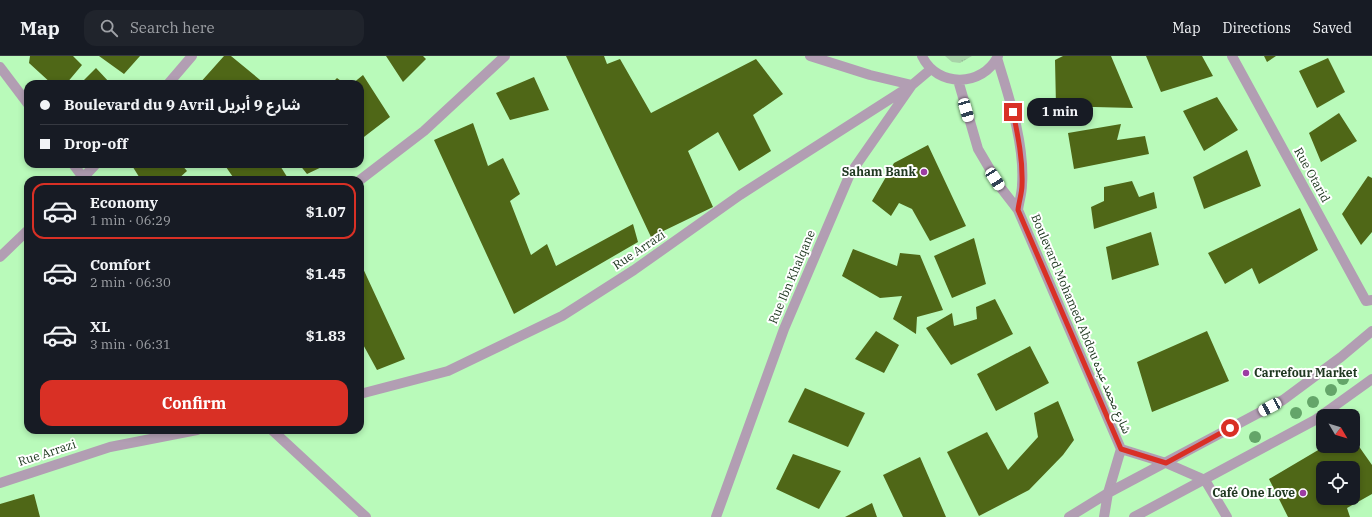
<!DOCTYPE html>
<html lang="en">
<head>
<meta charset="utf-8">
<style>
	:root { --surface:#171b24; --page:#20242c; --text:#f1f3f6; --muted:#9ea1a6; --line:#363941; --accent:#d93025 }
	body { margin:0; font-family:"IBM Plex Serif","Noto Sans Arabic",serif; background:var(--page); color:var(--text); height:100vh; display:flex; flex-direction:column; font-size:15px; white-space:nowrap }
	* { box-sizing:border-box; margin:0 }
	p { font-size:13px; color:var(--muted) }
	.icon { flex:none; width:22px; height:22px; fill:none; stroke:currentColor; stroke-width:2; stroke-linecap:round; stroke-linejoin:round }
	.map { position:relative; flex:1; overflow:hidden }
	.sheet { position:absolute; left:24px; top:120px; width:340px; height:258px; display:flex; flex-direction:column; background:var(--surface); border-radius:12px; box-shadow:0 2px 6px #0003 }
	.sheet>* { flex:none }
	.guide { position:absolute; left:24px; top:24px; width:340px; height:88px; border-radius:12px; box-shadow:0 2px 6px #0003; display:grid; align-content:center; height:88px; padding:0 16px; background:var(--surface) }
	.needle { width:26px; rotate:128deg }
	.fabs { position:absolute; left:1316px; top:353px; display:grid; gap:8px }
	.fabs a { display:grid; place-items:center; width:44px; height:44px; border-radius:8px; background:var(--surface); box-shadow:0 2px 6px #0003; font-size:20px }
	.end { position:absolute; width:18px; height:18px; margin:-9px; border:5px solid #d93025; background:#fff; box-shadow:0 0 0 2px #fff }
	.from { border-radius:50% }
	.bubble { position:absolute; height:28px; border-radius:12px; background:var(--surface); box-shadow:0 2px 6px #0003; font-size:13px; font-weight:800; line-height:28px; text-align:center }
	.car { position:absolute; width:12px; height:24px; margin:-12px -6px; border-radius:5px; box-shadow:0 0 3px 1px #0007; background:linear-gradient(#fff 24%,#345 0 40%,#fff 0 76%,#345 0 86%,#fff 0) }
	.guide b { display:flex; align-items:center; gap:14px; height:38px; font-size:15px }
	.guide b+b { border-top:1px solid var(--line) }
	.guide i { width:10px; height:10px; background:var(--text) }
	ul { padding:7px 0 0; list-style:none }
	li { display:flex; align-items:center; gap:12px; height:56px; margin:0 8px 6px; padding:0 8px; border:2px solid transparent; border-radius:12px }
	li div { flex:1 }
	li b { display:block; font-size:15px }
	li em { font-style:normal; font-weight:800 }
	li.selected { border-color:var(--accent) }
	li>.icon { width:36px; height:36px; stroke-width:1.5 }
	.cta { display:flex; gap:8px; margin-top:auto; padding:8px 16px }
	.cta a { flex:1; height:46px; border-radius:12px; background:var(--accent); color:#fff; font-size:16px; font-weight:800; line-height:46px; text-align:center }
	header { display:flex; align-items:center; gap:24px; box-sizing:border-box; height:56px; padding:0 20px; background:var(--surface); border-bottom:1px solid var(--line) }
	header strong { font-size:19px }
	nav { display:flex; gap:22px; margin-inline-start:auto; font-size:14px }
	.search { width:280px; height:36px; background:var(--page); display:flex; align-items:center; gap:10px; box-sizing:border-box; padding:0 14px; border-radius:12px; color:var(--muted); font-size:15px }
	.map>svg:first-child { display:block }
</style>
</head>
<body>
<header>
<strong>Map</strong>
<div class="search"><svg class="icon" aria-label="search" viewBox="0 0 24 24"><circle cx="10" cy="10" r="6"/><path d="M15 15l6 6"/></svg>Search here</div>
<nav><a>Map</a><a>Directions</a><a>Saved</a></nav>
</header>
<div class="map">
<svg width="1372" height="461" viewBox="0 0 1372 461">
	<defs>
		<pattern id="grass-tufts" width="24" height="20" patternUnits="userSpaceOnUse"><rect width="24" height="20" fill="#a8d2a8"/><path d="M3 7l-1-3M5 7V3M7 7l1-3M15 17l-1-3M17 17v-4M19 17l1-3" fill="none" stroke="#90b590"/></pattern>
	</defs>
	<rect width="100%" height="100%" fill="#b9faba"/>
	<path fill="url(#grass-tufts)" d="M945 0H972L960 7 952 6Z"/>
	<path fill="#4f6717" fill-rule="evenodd" d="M30 0H73L82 9 66 28H52L29 7Z
		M99 0H140L124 18Z
		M224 0H231L265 28H199Z
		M386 0H423L426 3 403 26Z
		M566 0H604L607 8 620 3 651 57 756 3 783 38 753 59 771 95 739 115 718 76 688 95 713 151 651 181Z
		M1063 0H1111L1133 52 1056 50 1055 4Z
		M1146 0H1202L1213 20 1161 36Z
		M1264 0H1276L1267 6Z
		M1328 2 1345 36 1317 52 1299 15Z
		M96 12 110 27 109 28H80Z
		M363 19 390 61 360 84V28H352Z
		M534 21 549 54 510 64 496 37Z
		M337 22 345 28H331Z
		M1217 41 1238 74 1204 95 1183 55Z
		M1339 57 1357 85 1321 106 1309 77Z
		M473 67 488 110 503 102 520 138 510 145 531 199 547 188 556 210 633 168 638 186 514 258 434 84Z
		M1121 68 1117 84 1145 80 1149 98 1074 113 1068 77Z
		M928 89 966 170 930 185 912 153 899 147 891 160 872 145 894 107Z
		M1247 94 1261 130 1204 153 1193 121Z
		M131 108H181L187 115 177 124H141Z
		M231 108H279L289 124H235L226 111Z
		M299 108H328L307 118Z
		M1368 120 1372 122V176L1361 189 1342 158Z
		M1132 125 1139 141 1154 136 1157 152 1094 173 1091 151 1104 145V131Z
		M1300 152 1318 194 1259 228 1252 212 1225 228 1208 197Z
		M1151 176 1159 209 1112 224 1106 191Z
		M974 182 986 228 952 242 934 200Z
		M853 193 897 210 900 197 920 199 943 254 917 261 916 278 893 263 902 240 880 242 842 220Z
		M360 206 405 303 377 314 360 283Z
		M995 243 1013 278 951 309 926 272 952 257 954 270 977 263 976 251Z
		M876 275 899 289 884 317 855 303Z
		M1207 275 1229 325 1152 356 1137 306Z
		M1030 290 1049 327 996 355 977 318Z
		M805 332 865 357 848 391 788 366Z
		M1058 345 1074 384 1063 399 1029 434 979 460 947 396 987 376 1008 414 1038 381 1034 357Z
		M1353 382 1372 409V438L1347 452 1350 461H1288L1269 423 1325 390H1353ZM1323 412H1353V442H1323Z
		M793 398 841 415 819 453 776 433Z
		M920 401 946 461H903L883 419Z
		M34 438 40 461H0V448Z
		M872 447 877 461H845Z"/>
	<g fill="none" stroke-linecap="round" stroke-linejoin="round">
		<path stroke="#b29eb3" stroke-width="10" d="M810 0 870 19 912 29
			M922 0C937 32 983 31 998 0
			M1232 0 1366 245 1372 244
			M997 2C1009 41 1025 88 1022 129 1022 137 1019 146 1018 154
			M0 11 28 48
			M958 24 978 93 1001 132 1018 154 1121 393 1108 437
			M168 28 192 0
			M73 108 85 124
			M81 124 96 108
			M360 124 424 75 505 0
			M0 201 28 174
			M360 338 448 315 562 260 634 214 740 139 912 29
			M272 374 366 461
			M1121 393 1166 407
			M0 427 110 391 197 374
			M716 461 784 273 850 118 912 29 931 13"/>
		<path stroke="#b29eb3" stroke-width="10" d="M1166 407 1205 424 1227 461
			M1069 461 1108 437 1283 344 1341 301 1372 275
			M1104 461 1108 437
			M1134 461 1315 364 1372 323"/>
	</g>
	<g fill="#64a569">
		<circle cx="1343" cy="323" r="6"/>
		<circle cx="1331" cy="334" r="6"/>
		<circle cx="1313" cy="346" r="6"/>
		<circle cx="1296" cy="357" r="6"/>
		<circle cx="1255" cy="381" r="6"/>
	</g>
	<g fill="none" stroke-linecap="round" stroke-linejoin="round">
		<path stroke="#d93025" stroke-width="5" d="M1013 56C1018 80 1023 104 1022 129 1022 137 1019 145 1018 154L1121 393 1166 407 1230 372"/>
	</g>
	<g fill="#9c3ca3" stroke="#fff" stroke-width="1.5">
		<circle cx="924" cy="116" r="4"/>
		<circle cx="1246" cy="317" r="4"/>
		<circle cx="1303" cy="437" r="4"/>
	</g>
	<g text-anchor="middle" stroke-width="4" stroke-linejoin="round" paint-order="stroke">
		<g font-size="12" font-weight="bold" fill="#203921" stroke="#fff" text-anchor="end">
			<text x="916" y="120">Saham Bank</text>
			<text x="1254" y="321" text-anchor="start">Carrefour Market</text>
			<text x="1295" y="441">Café One Love</text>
		</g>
		<g font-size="12" fill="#203921" stroke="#fff">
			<text transform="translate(1312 119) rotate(61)" y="4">Rue Otarid</text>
			<text transform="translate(639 194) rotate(-34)" y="4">Rue Arrazi</text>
			<text transform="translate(792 221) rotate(-67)" y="4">Rue Ibn Khalqane</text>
			<text transform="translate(1081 268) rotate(67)" y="4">Boulevard Mohamed Abdou شارع محمد عبده</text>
			<text transform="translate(47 397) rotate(-18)" y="4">Rue Arrazi</text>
		</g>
	</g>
</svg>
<div class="fabs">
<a><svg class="needle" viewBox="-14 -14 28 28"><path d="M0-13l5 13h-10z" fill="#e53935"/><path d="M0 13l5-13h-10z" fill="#9ea1a6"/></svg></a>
<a><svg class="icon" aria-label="locate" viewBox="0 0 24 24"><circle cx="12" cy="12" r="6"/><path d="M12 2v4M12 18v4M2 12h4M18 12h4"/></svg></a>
</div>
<i class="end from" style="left:1230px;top:372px"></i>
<i class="end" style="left:1013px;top:56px"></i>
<div class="bubble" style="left:1027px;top:42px;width:66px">1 min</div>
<i class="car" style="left:966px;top:54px;rotate:164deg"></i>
<i class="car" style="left:995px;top:123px;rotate:147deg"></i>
<i class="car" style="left:1270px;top:351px;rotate:242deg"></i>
<div class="guide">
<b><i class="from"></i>Boulevard du 9 Avril شارع 9 أبريل</b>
<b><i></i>Drop-off</b>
</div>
<section class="sheet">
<ul>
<li class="selected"><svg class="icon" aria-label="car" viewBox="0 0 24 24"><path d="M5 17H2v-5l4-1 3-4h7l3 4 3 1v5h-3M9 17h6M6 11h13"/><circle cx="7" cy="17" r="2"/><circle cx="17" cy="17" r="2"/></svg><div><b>Economy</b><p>1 min · 06:29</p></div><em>$1.07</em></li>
<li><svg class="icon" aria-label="car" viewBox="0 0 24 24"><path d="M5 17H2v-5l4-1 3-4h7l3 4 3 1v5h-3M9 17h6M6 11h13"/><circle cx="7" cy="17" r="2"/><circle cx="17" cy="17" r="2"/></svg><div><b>Comfort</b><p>2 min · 06:30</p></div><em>$1.45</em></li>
<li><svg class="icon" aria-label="car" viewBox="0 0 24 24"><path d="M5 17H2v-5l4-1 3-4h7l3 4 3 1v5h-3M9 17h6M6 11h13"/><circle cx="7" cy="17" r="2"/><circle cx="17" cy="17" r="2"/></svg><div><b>XL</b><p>3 min · 06:31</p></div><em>$1.83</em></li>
</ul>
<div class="cta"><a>Confirm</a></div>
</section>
</div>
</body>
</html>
